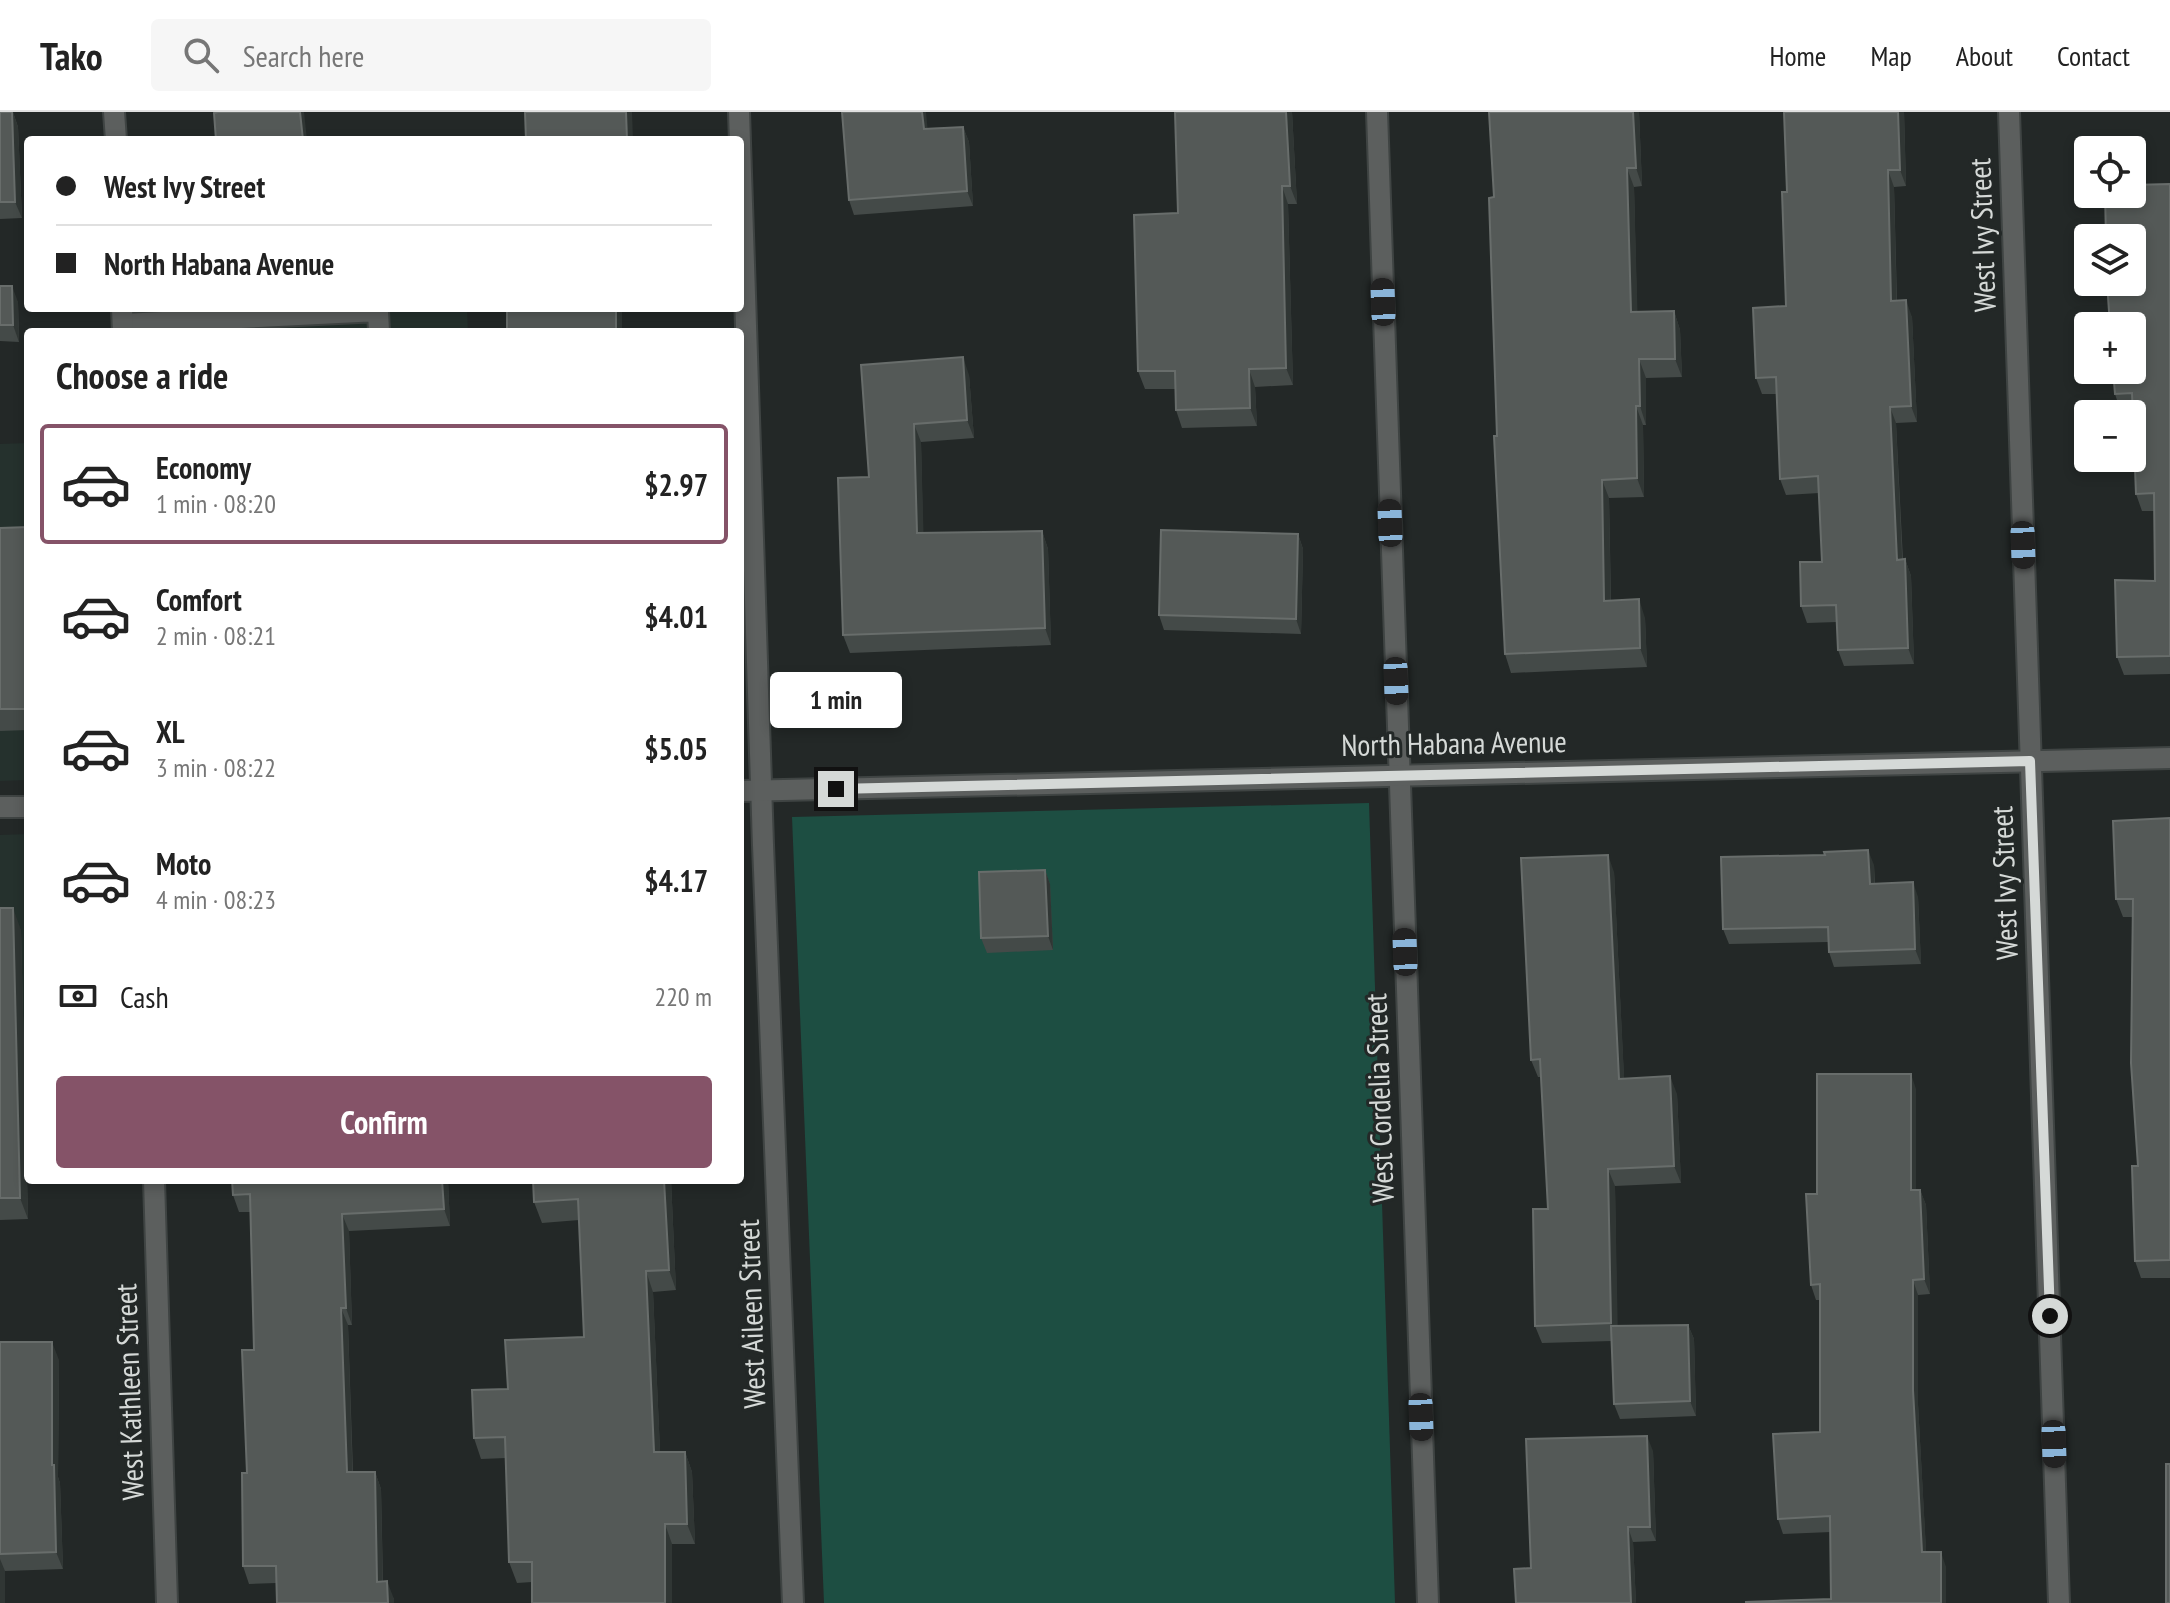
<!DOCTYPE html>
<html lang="en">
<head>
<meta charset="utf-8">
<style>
	:root { --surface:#fff; --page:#f6f6f6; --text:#222; --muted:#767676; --line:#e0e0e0; --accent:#855368 }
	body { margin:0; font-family:"PT Sans Narrow",sans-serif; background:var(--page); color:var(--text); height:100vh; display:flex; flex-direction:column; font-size:30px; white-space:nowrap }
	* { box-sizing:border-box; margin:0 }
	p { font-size:26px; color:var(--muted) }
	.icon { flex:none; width:44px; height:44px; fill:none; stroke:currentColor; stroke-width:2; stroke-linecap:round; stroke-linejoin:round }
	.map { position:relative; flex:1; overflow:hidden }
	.side { position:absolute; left:24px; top:216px; width:720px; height:856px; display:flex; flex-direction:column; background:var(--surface); border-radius:8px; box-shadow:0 4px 12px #0003 }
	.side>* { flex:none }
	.top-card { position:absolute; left:24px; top:24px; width:720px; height:176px; border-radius:8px; box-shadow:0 4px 12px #0003; display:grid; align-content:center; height:176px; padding:0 32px; background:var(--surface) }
	.buttons { position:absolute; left:2074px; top:24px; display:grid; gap:16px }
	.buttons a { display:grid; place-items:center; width:72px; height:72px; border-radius:8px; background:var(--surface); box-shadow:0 4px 12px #0003; font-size:40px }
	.end { position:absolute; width:36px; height:36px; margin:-18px; border:10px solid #d5d9d7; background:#111; box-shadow:0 0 0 4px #111 }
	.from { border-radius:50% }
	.bubble { position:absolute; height:56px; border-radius:8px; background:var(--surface); box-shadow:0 4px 12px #0003; font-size:26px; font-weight:700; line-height:56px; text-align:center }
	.car { position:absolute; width:24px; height:48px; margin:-24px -12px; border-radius:10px; box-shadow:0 0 6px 2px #0007; background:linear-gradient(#222 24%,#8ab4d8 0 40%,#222 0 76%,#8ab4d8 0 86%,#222 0) }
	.top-card b { display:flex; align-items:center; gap:28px; height:76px; font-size:30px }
	.top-card b+b { border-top:2px solid var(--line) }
	.top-card i { width:20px; height:20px; background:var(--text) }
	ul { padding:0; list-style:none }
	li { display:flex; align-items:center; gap:24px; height:120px; margin:0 16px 12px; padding:0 16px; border:4px solid transparent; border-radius:8px }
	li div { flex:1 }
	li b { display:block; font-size:30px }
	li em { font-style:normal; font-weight:700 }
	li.selected { border-color:var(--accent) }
	li>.icon { width:72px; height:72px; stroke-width:1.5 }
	h2 { padding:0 32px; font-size:36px; line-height:96px }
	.pay { display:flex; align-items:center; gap:20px; height:88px; padding:0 32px; font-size:30px }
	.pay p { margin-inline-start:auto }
	.cta { display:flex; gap:16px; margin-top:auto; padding:16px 32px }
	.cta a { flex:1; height:92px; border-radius:8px; background:var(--accent); color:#fff; font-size:32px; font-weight:700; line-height:92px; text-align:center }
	header { display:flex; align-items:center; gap:48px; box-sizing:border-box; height:112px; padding:0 40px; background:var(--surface); border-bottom:2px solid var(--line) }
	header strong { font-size:38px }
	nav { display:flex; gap:44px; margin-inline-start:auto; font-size:28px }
	.search { width:560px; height:72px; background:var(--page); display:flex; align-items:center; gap:20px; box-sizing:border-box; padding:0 28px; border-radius:8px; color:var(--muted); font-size:30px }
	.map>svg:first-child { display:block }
</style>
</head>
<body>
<header>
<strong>Tako</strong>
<div class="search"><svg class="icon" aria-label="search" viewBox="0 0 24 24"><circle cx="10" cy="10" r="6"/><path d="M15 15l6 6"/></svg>Search here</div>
<nav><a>Home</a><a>Map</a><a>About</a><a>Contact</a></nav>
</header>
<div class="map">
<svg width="2170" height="1491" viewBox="0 0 2170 1491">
	<rect width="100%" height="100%" fill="#232827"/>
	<path fill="#25312d" d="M153 196H467L468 220H154Z
		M28 331V668L0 669V332Z
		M28 722V1013L0 1015V723Z"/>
	<path fill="#1d4e42" d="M1369 691 1395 1491H824L792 705Z"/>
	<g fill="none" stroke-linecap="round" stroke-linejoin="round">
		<defs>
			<path id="service" d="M123 212 378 199 379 220"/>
			<path id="minor" d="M114 0 116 28
				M739 0 763 733 793 1491
				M1377 0 1428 1491
				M2009 0 2059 1491
				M122 196 123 220
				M154 1068 167 1491"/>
			<path id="tertiary" d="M740 679 2170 646
				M0 695H28"/>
		</defs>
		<use href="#service" stroke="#3f4443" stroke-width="24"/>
		<use href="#minor" stroke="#3f4443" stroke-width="24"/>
		<use href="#tertiary" stroke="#3f4443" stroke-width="24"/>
		<use href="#service" stroke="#5c5f5e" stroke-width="20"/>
		<use href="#minor" stroke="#5c5f5e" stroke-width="20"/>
		<use href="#tertiary" stroke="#5c5f5e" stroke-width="20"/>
	</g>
	<path fill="#444a48" d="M0 0H13L18 15 22 106 0 107Z
		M1175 0H1292L1297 92H1288L1293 273 1255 275 1257 314 1182 316 1176 298V277H1145L1138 259 1178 101Z
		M1489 0H1639L1642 74 1634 75 1637 200 1674 199 1680 218 1682 265 1646 266V313H1643L1644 385 1609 386 1611 488 1645 506 1647 555 1511 561 1505 542 1497 324 1494 85Z
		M1784 0H1904L1906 74 1894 75 1897 189 1912 205 1917 310 1896 311 1903 448 1905 447 1911 464 1914 552 1844 554 1838 538 1837 510 1807 511 1801 494 1822 450 1819 381 1786 383 1780 367 1777 282H1762L1756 266 1786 194 1787 80Z
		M963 15 969 30 973 94 854 103 849 88 928 16Z
		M2170 72V562L2124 563 2117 545 2155 469 2154 399H2142L2136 382 2133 299 2121 300 2115 282Z
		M0 174 18 190 19 230 0 229Z
		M861 253 969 263 974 326 921 330 923 421 1042 419 1048 437 1051 533 850 541 843 523 869 365Z
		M28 415V618L0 619V416Z
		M1298 422 1303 437 1301 522 1164 518 1159 503Z
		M2170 706V1166H2141L2135 1149 2138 1054 2133 805H2123L2116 787Z
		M1874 753 1875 772 1918 785 1921 852 1834 855 1829 840 1828 830 1729 832 1723 817Z
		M1045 758 1050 772 1053 838 987 841 981 826Z
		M1614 760 1624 967 1677 982 1681 1071 1615 1074 1617 1214 1688 1213 1694 1227 1696 1304 1620 1307 1614 1292 1612 1229 1542 1231 1535 1214 1548 1097 1541 965H1538L1531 948Z
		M0 796 21 818 28 1107 0 1108Z
		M1916 977V1078H1920L1926 1093 1930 1182 1918 1183V1292L1926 1440 1946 1455 1831 1487V1420L1783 1422 1778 1407 1820 1320V1188H1816L1811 1173 1817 1082Z
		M448 1068 450 1114 349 1119 352 1213H348L353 1360H375L381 1377 383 1470 394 1487V1491H277L276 1471 249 1472 243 1454 247 1361 254 1238 251 1100H239L233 1083Z
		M671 1068 676 1178 653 1180 660 1340H685L692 1360 695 1432H672V1491H532V1470L517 1471 509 1450 506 1346 481 1347 474 1326 508 1277 584 1225 579 1108 542 1111 534 1090Z
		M0 1230 59 1248 58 1365 60 1371 63 1457 5 1459V1491H0Z
		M1653 1339 1656 1429 1633 1430 1636 1491H1516L1531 1456Z"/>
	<path fill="#303634" d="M13 0 18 15 22 106 15 90Z
		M300 0H304L307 28H303Z
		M626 0H632L633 28H627Z
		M922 0H926L929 32 924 17Z
		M1286 0H1292L1297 92 1290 74Z
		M1633 0H1639L1642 74 1636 56Z
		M1898 0H1904L1906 74 1900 58Z
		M963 15 969 30 973 94 967 79Z
		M1627 56 1634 75 1638 219 1631 200Z
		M1888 58 1894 75 1897 206 1891 189Z
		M1282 74 1288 92 1293 273 1286 256Z
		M12 174 18 190 19 230 13 213Z
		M1906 188 1912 205 1917 310 1911 294Z
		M616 196H622V220H616Z
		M1674 199 1680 218 1682 265 1675 247Z
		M963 245 969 263 974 326 967 308Z
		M1639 247 1646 266V313L1640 294Z
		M1249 257 1255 275 1257 314 1250 296Z
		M1636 294 1643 313 1644 385 1637 366Z
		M1890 295 1896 311 1903 464 1897 448Z
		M914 312 921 330 924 439 917 421Z
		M1602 368 1609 386 1611 507 1604 489Z
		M1042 419 1048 437 1051 533 1045 516Z
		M1298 422 1303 437 1301 522 1296 507Z
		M1905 447 1911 464 1914 552 1908 536Z
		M1639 487 1645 506 1647 555 1640 536Z
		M1868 738 1874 753 1875 787 1870 772Z
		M1608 743 1614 760 1625 984 1619 967Z
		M1045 758 1050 772 1053 838 1048 824Z
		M1913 770 1918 785 1921 852 1915 837Z
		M13 796 21 818 28 1107 20 1086Z
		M1911 962 1916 977V1093L1911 1078Z
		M1670 964 1677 982 1681 1071 1674 1054Z
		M1608 1057 1615 1074 1618 1229 1611 1211Z
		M442 1068H448L450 1114 444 1097Z
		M664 1068H671L676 1178 669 1158Z
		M1920 1078 1926 1093 1930 1182 1924 1167Z
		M342 1102 349 1119 352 1213 346 1196Z
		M646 1159 653 1180 661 1361 654 1340Z
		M1913 1168 1918 1183V1292L1927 1455 1922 1440 1913 1278Z
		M341 1196 348 1213 353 1377 347 1360Z
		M1688 1213 1694 1227 1696 1304 1690 1289Z
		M52 1230 59 1248 58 1365 60 1371 63 1457 56 1440 52 1353Z
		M1647 1324 1653 1339 1656 1429 1650 1415Z
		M685 1340 692 1360 695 1432 687 1412Z
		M375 1360 381 1377 383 1487 377 1470Z
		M665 1412 672 1432V1491H665Z
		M1628 1415 1633 1430 1636 1491H1631Z
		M1941 1440 1946 1455V1491H1941Z
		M0 1447 5 1459V1491H0Z
		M387 1469 394 1487V1491H388Z"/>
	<path fill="#545957" stroke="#686d6b" stroke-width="2" d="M0 0H12L15 90H0Z
		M218 0H300L303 28H216L214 1Z
		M525 0H626L627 28H526Z
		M842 0H922L924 17 963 15 967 79 849 88Z
		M1175 0H1286L1290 74H1282L1286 256 1249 257 1250 296 1176 298 1175 259H1138L1134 103 1178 101Z
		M1489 0H1633L1636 56H1627L1631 200 1674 199 1675 247H1639L1640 294H1636L1637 366 1602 368 1604 489 1639 487 1640 536 1505 542 1494 324H1497L1489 86 1494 85Z
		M1784 0H1898L1900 58H1888L1891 189 1906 188 1911 294 1890 295 1897 448 1905 447 1908 536 1838 538 1836 493 1801 494 1800 450H1822L1818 364 1780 367 1776 265 1756 266 1753 196 1786 194 1782 80H1787Z
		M2170 72V544L2117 545 2115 468 2155 469 2154 381 2136 382 2132 281 2115 282 2113 258H2132V214H2110L2107 170H2132V126H2106L2105 82H2132V73Z
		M0 174H12L13 213H0Z
		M507 196H616V220H507Z
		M963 245 967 308 914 312 917 421 1042 419 1045 516 843 523 838 366 869 365 861 253Z
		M28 415V597H0V416Z
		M1161 418 1298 422 1296 507 1159 503Z
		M2170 706V1148L2135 1149 2132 1054H2138L2131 951 2133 787H2116L2113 709Z
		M1868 738 1870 772 1913 770 1915 837 1829 840 1828 815 1723 817 1721 745 1825 743 1824 740Z
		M1608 743 1619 967 1670 964 1674 1054 1608 1057 1611 1211 1535 1214 1533 1097H1548L1540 947 1531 948 1521 746Z
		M1045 758 1048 824 981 826 979 760Z
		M0 796H13L20 1086H0Z
		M1817 962H1911V1078H1920L1924 1167 1913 1168V1278L1922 1440H1941V1491H1746V1490L1831 1487 1830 1404 1778 1407 1773 1322 1820 1320V1172L1811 1173 1806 1082H1817Z
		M232 1068H442L444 1097 342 1102 346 1196H341L347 1360H375L377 1470 387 1469 388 1491H277L276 1454H243L242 1361H247L242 1238H254L250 1082 233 1083Z
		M533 1068H664L669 1158 646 1159 654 1340H685L687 1412H665V1491H532V1450H509L505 1325 474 1326 472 1278 508 1277 505 1228 584 1225 578 1087 534 1090Z
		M1688 1213 1690 1289 1614 1292 1611 1214Z
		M0 1230H52V1353H54L56 1440 0 1442Z
		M1647 1324 1650 1415H1628L1631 1491H1516L1514 1457 1531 1456 1526 1327Z
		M2166 1352H2170V1491H2166Z"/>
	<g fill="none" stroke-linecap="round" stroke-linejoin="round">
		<path stroke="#d5d9d7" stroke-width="10" d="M836 677 2030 649 2050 1204"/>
	</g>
	<g text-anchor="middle" stroke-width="6" stroke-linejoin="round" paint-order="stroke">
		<g font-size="30" fill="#d5d9d7" stroke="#232827">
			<text transform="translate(1983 123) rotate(-92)" y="10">West Ivy Street</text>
			<text transform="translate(1454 632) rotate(-1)" y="10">North Habana Avenue</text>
			<text transform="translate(2005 771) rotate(-92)" y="10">West Ivy Street</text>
			<text transform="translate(1380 986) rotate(-92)" y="10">West Cordelia Street</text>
			<text transform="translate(752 1202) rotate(-92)" y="10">West Aileen Street</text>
			<text transform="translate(130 1280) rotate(-92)" y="10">West Kathleen Street</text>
		</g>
	</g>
</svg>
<div class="buttons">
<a><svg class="icon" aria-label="locate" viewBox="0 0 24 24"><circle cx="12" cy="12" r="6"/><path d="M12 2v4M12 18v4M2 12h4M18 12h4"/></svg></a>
<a><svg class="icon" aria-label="layers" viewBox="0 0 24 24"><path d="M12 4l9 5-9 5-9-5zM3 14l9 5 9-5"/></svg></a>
<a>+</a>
<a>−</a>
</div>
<i class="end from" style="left:2050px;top:1204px"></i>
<i class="end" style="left:836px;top:677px"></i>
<div class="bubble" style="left:770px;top:560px;width:132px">1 min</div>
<i class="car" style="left:1383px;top:190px;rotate:358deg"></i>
<i class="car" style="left:1390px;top:411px;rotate:358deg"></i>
<i class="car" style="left:2023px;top:433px;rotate:178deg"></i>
<i class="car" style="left:1396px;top:569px;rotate:178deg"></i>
<i class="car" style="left:1405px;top:840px;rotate:358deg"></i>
<i class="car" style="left:1421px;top:1305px;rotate:178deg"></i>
<i class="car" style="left:2054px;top:1332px;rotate:178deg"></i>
<div class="top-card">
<b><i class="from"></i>West Ivy Street</b>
<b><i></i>North Habana Avenue</b>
</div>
<section class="side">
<h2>Choose a ride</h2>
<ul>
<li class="selected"><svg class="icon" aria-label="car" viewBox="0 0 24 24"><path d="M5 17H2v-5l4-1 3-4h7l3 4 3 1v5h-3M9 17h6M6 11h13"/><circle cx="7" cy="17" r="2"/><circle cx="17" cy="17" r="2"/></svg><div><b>Economy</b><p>1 min · 08:20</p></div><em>$2.97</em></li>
<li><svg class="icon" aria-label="car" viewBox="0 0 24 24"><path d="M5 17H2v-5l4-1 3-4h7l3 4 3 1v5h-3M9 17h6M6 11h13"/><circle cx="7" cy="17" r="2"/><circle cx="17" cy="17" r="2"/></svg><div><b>Comfort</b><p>2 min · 08:21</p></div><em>$4.01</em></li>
<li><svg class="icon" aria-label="car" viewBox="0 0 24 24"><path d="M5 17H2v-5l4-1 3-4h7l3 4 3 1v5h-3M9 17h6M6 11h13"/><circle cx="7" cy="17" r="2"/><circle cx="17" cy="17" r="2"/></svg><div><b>XL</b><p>3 min · 08:22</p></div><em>$5.05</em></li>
<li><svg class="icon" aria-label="car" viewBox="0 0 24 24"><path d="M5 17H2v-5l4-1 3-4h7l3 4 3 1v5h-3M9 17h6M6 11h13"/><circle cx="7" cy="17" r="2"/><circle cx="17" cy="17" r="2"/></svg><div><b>Moto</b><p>4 min · 08:23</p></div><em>$4.17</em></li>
</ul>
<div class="pay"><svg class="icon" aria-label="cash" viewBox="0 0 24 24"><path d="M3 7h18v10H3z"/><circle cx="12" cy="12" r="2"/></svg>Cash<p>220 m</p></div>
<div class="cta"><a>Confirm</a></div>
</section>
</div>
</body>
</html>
